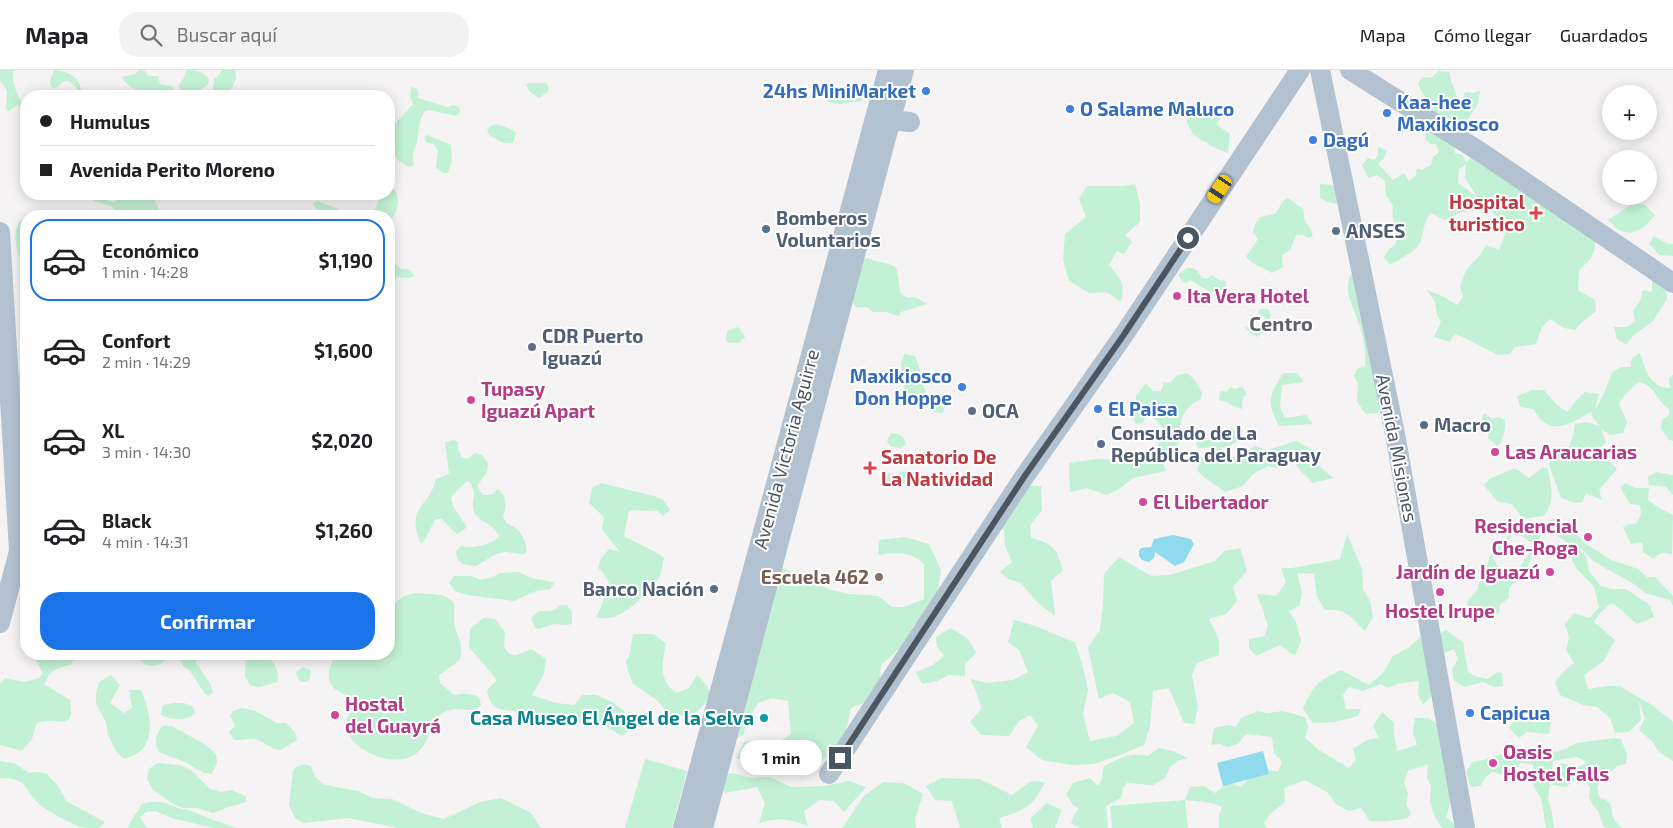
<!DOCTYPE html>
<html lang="es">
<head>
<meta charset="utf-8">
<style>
	:root { --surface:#fff; --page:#f2f2f2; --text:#202124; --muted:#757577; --line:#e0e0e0; --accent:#1a73e8 }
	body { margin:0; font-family:"Exo 2",sans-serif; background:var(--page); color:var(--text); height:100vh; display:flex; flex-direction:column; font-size:19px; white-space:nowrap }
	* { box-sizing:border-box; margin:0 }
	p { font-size:16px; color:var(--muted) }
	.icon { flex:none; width:28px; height:28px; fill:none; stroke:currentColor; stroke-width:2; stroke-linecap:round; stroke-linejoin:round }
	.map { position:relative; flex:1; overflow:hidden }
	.side { position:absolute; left:20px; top:140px; width:375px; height:450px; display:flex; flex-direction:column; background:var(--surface); border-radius:20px; box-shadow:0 2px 12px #0003 }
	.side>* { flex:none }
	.guide { position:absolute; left:20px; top:20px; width:375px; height:110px; border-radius:20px; box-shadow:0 2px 12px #0003; display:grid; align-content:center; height:110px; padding:0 20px; background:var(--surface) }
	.controls { position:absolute; left:1602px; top:15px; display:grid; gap:10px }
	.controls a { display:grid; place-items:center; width:55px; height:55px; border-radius:50%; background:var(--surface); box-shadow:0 2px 12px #0003; font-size:25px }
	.end { position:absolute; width:22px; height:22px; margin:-11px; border:6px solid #4a5661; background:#fff; box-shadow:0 0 0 2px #fff }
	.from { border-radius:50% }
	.bubble { position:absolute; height:35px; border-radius:18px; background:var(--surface); box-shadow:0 2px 12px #0003; font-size:16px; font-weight:700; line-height:35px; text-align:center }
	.car { position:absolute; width:15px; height:30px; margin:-15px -8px; border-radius:6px; box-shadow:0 0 4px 1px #0007; background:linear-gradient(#f5c518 24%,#345 0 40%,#f5c518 0 76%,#345 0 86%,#f5c518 0) }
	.guide b { display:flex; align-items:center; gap:18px; height:48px; font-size:19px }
	.guide b+b { border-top:1px solid var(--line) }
	.guide i { width:12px; height:12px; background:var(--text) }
	ul { padding:9px 0 0; list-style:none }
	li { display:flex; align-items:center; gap:15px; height:82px; margin:0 10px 8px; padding:0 10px; border:2px solid transparent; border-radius:20px }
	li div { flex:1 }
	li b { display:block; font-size:19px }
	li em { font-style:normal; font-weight:700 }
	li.on { border-color:var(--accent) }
	li>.icon { width:45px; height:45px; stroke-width:1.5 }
	.cta { display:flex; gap:10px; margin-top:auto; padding:10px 20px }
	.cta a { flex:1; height:58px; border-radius:20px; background:var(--accent); color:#fff; font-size:20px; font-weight:700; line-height:58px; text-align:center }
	header { display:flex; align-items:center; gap:30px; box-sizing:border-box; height:70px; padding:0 25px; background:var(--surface); border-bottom:1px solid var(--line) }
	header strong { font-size:24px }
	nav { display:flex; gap:28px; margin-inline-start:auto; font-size:18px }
	.search { width:350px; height:45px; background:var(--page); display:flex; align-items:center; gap:12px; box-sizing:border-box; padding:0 18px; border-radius:20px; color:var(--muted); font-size:19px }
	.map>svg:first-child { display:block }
</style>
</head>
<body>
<header>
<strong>Mapa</strong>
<div class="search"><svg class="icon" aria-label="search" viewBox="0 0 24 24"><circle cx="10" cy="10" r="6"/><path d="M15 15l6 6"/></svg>Buscar aquí</div>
<nav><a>Mapa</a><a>Cómo llegar</a><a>Guardados</a></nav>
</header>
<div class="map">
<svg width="1673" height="758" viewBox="0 0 1673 758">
	<rect width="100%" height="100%" fill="#f5f3f3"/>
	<path fill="#c3f1d5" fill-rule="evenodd" d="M0 0H18L13 1C12 10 16 24 22 32L26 33V43L17 35 8 42 6 38 7 21 0 10Z
		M54 0C68 0 85 10 80 26H71L75 24 77 18 69 11 63 12 56 18 51 17 50 11Z
		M139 0 145 1 148 6H158L160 14 172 16 174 19C161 28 129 23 122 7L135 4Z
		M186 0C196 0 202 1 209 9L208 14C200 21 188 29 180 20L179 15 185 6Z
		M222 0H235L236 9 229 24 218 26 213 24C212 18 214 14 214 9L218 6Z
		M1438 1 1450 2C1450 13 1456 19 1457 30L1462 31 1465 22 1472 23 1480 21 1478 34 1467 50 1456 56 1449 48 1445 49 1437 46C1431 33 1423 27 1418 13L1423 7 1431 8Z
		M530 13H546L549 18 548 22 539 28 530 22 525 14Z
		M836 16 862 26V31L839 34 828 32 822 23 831 17Z
		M411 17 418 19V28L448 37 453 35 459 37 460 43 456 46 430 40 425 41C419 50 419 56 418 66 417 76 410 84 414 95L409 97 400 92 394 84 392 57 413 34 410 27Z
		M1213 40 1224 44 1216 54 1230 64 1228 83C1219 80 1213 77 1205 72 1192 65 1189 61 1186 47Z
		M1424 52 1454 76 1455 83 1463 85 1466 93 1473 85 1594 169C1598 183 1589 191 1579 200L1578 220 1595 230 1596 241 1579 255 1575 260 1564 258 1550 249 1542 257 1536 274 1515 277 1510 284 1498 285 1455 263 1450 272 1434 267 1441 252 1437 245 1435 232 1427 220 1444 227 1457 235 1463 227 1460 216 1466 200 1480 185 1486 175 1499 180 1510 151 1496 146 1480 130 1481 135 1474 141 1461 142 1445 150 1431 143C1418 156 1430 173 1407 185 1400 189 1397 192 1389 194L1384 187 1389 179 1395 175C1400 161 1390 151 1393 136L1386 125 1385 111 1377 105 1368 108 1362 95 1368 88 1374 90 1378 86V77L1387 80 1384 88 1378 94 1393 110 1404 103 1409 111 1416 105 1417 98 1422 100 1431 95 1433 87 1439 82 1436 74H1430L1425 69 1426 62 1420 58ZM1466 94 1465 108 1478 128 1458 113 1459 99Z
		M496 54 511 59 516 63 513 73H503L489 65 487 60 491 56Z
		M427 65 451 75 452 90 448 103H443L436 98 438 81 434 74 426 72 425 66Z
		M1135 114 1140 134V152L1125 165 1132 172 1124 184 1117 181 1109 195C1122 211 1125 211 1121 232L1106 222 1089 223 1069 211 1063 190 1065 164 1086 147 1079 129 1087 116H1123Z
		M1320 114 1332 115 1339 120 1340 127 1336 134 1327 132 1320 128Z
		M389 117 395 120C401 130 397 144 389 152V146H371L377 136 380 124H389Z
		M91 124H104L108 131 114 132 123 127 125 124H148C155 130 160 136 159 146H151L148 143 141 142 134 146H121L111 136 94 131Z
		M1288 128 1303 139 1305 152 1309 156 1313 165 1309 168 1303 165H1296L1290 180 1282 185 1283 197 1272 203C1262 196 1255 197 1246 187L1258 169 1253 163 1255 154 1260 147 1275 144 1284 130Z
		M317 131 339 139 340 146H316L317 141 313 134Z
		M1635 132 1645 135 1655 145C1647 155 1635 167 1621 161 1616 159 1612 153 1608 150Z
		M22 149H26V186L19 187C15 176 13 156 22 149Z
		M1654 166 1668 174H1673V186L1659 185 1649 174Z
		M389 184 397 196 401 199C408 198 411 199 414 206L409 208 398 207 389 212Z
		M866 188 892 195 897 199 900 222 907 228 915 227 927 234 901 242 899 246 886 242H873L867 237 857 238 852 232 858 194Z
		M1187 198C1195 197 1198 201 1202 208L1207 209 1212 205 1219 210 1226 211 1225 219 1219 225 1207 220 1190 210 1186 213 1183 212 1178 205Z
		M1351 204 1360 209 1383 333 1378 343 1366 344 1357 332 1358 314 1354 306 1357 299 1365 296C1367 280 1362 261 1356 246 1351 231 1344 220 1351 204Z
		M1652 210 1665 215 1667 229 1653 251 1634 265 1626 275 1617 269 1614 257H1627L1635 251 1633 241 1641 229 1643 220 1652 222Z
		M1260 239H1268L1271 246 1263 263 1257 267 1250 263 1245 257 1260 260 1264 256 1265 247 1258 243Z
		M737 257 741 260 745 267 739 273 726 272 727 261Z
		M1640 283C1645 299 1650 318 1670 318L1669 308 1673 305V371L1669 370 1661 359 1662 350 1669 345V339C1655 330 1656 315 1638 312L1623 327 1619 334 1627 352 1623 363 1610 365 1601 358 1606 373 1598 379 1617 399 1599 420 1602 430 1586 423 1582 433 1572 432 1561 428 1549 395 1551 382 1567 381 1573 366 1575 354 1586 352 1600 356 1591 345 1593 341C1568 354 1552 369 1533 339L1520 337 1517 326 1532 320H1544L1556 334 1567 342 1584 322 1599 324 1595 339C1603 327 1608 315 1612 302L1622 297H1630L1632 288Z
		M904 284 915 286C921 299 922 313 927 327L935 326 939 334 944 338 943 343 935 342 929 335 915 330 905 324 901 294Z
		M26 301V330L19 332 17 303Z
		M1187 303 1195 310 1202 323 1201 329C1167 345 1189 372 1172 383 1168 386 1161 385 1156 386 1156 375 1162 369 1164 359L1155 349 1147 346 1142 353 1136 354 1131 344 1136 336V326L1146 313 1153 321H1161L1164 312 1170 313 1177 305Z
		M1283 303H1297L1304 312 1282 315 1280 337 1285 348 1306 345 1313 354 1279 356C1266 330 1269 327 1283 303Z
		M1231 317 1234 319 1242 317 1247 324 1243 327 1242 339C1234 338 1227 331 1219 330L1220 321 1227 322Z
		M1484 343 1492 349 1498 347 1505 350V359L1501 373 1497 376 1488 368 1489 361H1482L1479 357Z
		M1229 358 1235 360 1239 365 1237 372 1224 378 1220 377 1227 387H1243L1254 376 1268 380 1296 371 1319 383 1317 394 1333 408 1313 413 1300 400 1294 391 1276 398 1268 396 1253 404 1243 416 1225 422C1215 414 1205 410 1197 400L1204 383 1218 377 1198 378 1196 373 1198 369 1204 371 1214 368 1223 371 1226 366 1224 362Z
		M891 363C899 364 904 365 906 374L901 378 891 377 887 371Z
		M454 370 458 372V378L461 387 467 389 475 383 482 385 488 393 487 402 477 416 483 425H491L498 419C507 426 507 437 503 446L506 453C519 457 525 467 527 480L525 484C518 484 511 482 505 482 493 483 486 491 476 496L462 494 457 488 456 481 461 476C471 479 493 475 499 466 493 452 477 452 474 441 470 430 479 422 468 411L458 419 451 428 453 436 467 457 458 464 453 461 442 449H436C430 457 428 468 421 474 405 435 429 439 436 409L449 404 445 372Z
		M1161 388 1166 401 1133 408 1118 420 1107 425 1087 418 1070 422 1069 393 1096 389 1136 391Z
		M1543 397 1548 399C1551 420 1556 428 1544 446L1523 449 1512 434 1498 432 1484 415 1489 409 1515 398 1529 408Z
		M902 401 908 404 911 409C902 415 892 417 883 410L890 403 896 405Z
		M1657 402 1673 405V425L1666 417 1649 415 1648 407Z
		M601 413 654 426 663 430 670 440 663 446 658 441 629 440 624 466C637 474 653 479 664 488 662 494 662 502 659 507 657 512 652 516 649 519 635 535 618 553 596 547L601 537 609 513 603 502 598 498 600 490 609 479 620 482 602 459 604 447 589 433 592 418Z
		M1626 413 1635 418H1649L1648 430 1659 438 1673 445 1672 484 1661 483 1653 489 1643 482 1642 472 1631 474 1623 457 1628 454H1636L1641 444 1640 435 1630 434 1620 417Z
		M1013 416H1041L1042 440 1030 455 1031 468C1054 474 1056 478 1063 500L1051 511 1055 546 1037 532 1021 513 1008 509 1000 502 1012 492 1005 475 1004 460 989 453Z
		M1556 449 1575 463 1586 474 1611 490 1638 499 1647 507H1655L1673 526V536L1670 530 1647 524 1634 514 1593 491 1583 480 1577 477 1586 486 1589 501 1601 516 1612 519H1626L1650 535 1654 547 1637 554C1627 547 1622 538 1611 533L1600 543 1594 552 1615 570 1604 591 1584 605 1588 619 1607 616H1619L1652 635 1673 652V691L1659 682 1652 671 1639 660 1645 648 1639 631 1641 650 1629 662 1615 663 1610 648 1597 637 1583 635 1560 625 1555 612 1565 600 1574 593 1566 580 1569 567 1565 554 1574 543 1589 548 1599 537 1594 517 1577 499 1571 488 1557 481 1560 474 1568 473 1548 460V451Z
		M1533 456 1542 462 1525 503 1509 518V528L1500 534 1499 543 1478 549 1469 541 1467 532 1478 519C1478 511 1481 511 1485 504 1487 499 1488 490 1491 484L1498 497 1514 505 1535 475 1522 466 1512 465 1499 482 1497 477 1516 459Z
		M1347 464 1362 499 1363 519 1370 531 1373 547 1365 561C1350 546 1347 539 1325 540L1317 527 1314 504 1297 503 1302 522 1300 535 1289 541 1296 552 1301 571 1295 586 1280 575 1256 586 1249 578V569L1265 566 1268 555 1257 524 1276 526 1286 512 1281 498H1292L1340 489Z
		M905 467 929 474 941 500 935 535 914 555 903 575 881 595 880 610 867 631 851 638 844 670 831 686 813 694 736 689 744 672 759 670 776 674 791 664 788 631 772 628 758 633 745 655 744 664 726 675 781 497 831 520 850 524 878 526 892 537H904L924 529V494C909 481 898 482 878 485L879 470Z
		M1240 478 1247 501 1233 517 1237 531 1226 544 1209 549 1219 570V585L1197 593 1192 605 1198 637 1194 654 1184 653 1169 618 1153 621 1150 657 1144 675 1118 686 1093 694 1071 695 1042 690 1026 677 1038 656 1030 645 1019 651 1009 666 981 665 970 652 982 638 971 609 986 613 1013 610 1028 602 1019 580 1008 572 1014 550C1036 554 1054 565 1075 572L1082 593 1088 620 1083 644 1090 671 1116 666 1134 653 1130 632 1113 623 1099 629 1088 578 1100 560 1103 535 1104 504 1119 487 1151 506 1170 505 1215 491 1224 481Z
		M519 502C529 509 542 509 554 513L550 519 536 521 514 531 467 525 455 521 449 513 454 506H472L481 510 490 508 500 503Z
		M419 523C434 526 443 521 454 533 455 541 453 551 455 558 460 572 463 573 460 590L439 605 440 613 454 625C463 623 470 623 479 627L481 635C474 645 457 635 445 642 429 651 431 671 418 682 400 698 366 686 352 670 349 666 347 661 345 656 346 649 352 642 351 634 349 626 344 624 338 621 323 613 329 595 337 584H361L367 587 375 584H389C389 557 383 525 419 523Z
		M560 535H567L572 543V554L566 555 553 554 539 559 535 558 531 548 539 541C548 542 554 542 560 535Z
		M483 548 495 549 505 562 504 577 509 584 516 585 532 579 546 589 544 604 532 625 556 633 574 635 582 625H596L612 632 623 640 627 646 630 660 622 666C615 662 609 657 601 655 583 650 562 652 543 650 536 650 529 643 522 642 503 639 491 643 487 620L497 610 469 577 470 559Z
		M951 558 968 569 976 583 965 594V606L949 605 937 611 922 614 916 602 933 595 944 586 937 577 936 567Z
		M1446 560 1463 572 1468 602 1474 606 1488 609 1497 602 1502 603 1503 616 1494 617 1483 612 1465 617 1454 611 1452 599 1458 589 1454 579 1445 583 1437 575 1436 566Z
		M634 564H654L666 574C662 593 658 610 676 623L689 618 697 605 704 612 711 623C698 646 693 647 668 644L658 631 633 614 628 601 626 591C633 581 629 575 634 564Z
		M1422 566 1434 623 1423 635 1418 623 1419 611 1397 614 1388 618 1381 614 1363 621 1349 617 1343 625 1346 639H1361L1358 646 1334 652 1313 653 1303 639C1313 615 1318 611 1341 600L1369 615 1384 602 1392 587 1409 577Z
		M32 584H74L75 588 70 595C57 597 50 601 44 614L70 630C76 666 53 644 36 654L32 669 22 681 0 675V614L5 608 24 612 39 608 43 603Z
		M136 584H171C162 598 144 601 136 584Z
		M180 584H199L196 593 210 613 213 622 209 626 205 624 190 601 183 596 179 588Z
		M243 584H261L274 593 278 604 277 612 259 617 251 616 245 607 246 586Z
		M303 597 311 600 310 609 306 612H301L298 609 296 602Z
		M111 605 120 615 110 633 124 643 132 638 129 620H141C148 635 155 662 144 677 139 684 132 686 124 689L116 681 108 665 106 652 96 634V625L99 612Z
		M174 633H184L193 637 195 644C186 651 171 650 161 645L163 635Z
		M242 638 255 641 277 653H286L295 662 297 670 280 680C271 679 266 673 258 670 250 667 242 671 234 670L229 662 235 655 230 646 233 641Z
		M1258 641 1268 643 1283 641 1305 647 1308 656 1305 668 1319 680 1349 698 1356 690 1353 679 1367 670 1379 668 1373 656 1382 642 1394 653V664L1397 681 1417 675 1413 662 1415 648H1427L1439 655 1454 723 1446 747 1459 758H1442L1434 745 1430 731 1431 716 1427 708 1428 694 1408 701 1404 712 1408 724 1406 735 1411 742 1408 748C1395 751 1383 752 1370 751L1361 738 1350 741 1337 735 1327 722 1305 710 1284 718 1285 732 1270 744 1264 753 1267 758H1219V746L1222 737C1211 731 1198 732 1185 730L1188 758H1112L1110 736 1185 730 1190 717 1204 716 1215 723 1228 712 1241 717 1258 697 1278 702 1282 692 1274 683 1272 667 1246 664 1238 674 1227 677 1220 674 1211 675 1214 658 1228 655 1236 657 1241 648Z
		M1552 646 1549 664 1527 662 1519 668 1509 658 1516 648Z
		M162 656H172L206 675 216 684 217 693 212 704 204 703 187 693 159 682C154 672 155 666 162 656Z
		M1614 668 1621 669 1627 685 1626 694 1617 696 1597 716 1599 727 1606 730 1611 735C1612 746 1614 753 1623 758H1606L1604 757 1598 741 1594 737 1589 727 1590 717 1583 708 1572 712 1566 717 1552 715 1561 693 1579 697 1587 692 1577 687 1553 691 1548 730 1552 742 1554 758H1546L1541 728 1534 717 1533 694 1520 693 1513 704 1505 705 1492 702 1486 707 1480 716 1471 717 1466 702 1472 692 1484 690 1518 679 1533 682 1541 681 1548 684 1565 679 1577 673Z
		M1159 678 1173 681 1188 688 1180 690 1170 697 1165 708 1153 715 1127 713 1123 718 1121 728 1106 736 1108 758H1079L1071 753 1074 745 1079 739 1073 735 1066 725 1073 713 1090 708 1098 716 1101 711 1104 696C1122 688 1127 682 1148 686Z
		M645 689 687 701 672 758H625Z
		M0 691 16 694 29 703 38 702 47 704 58 716 66 731 105 752 99 758C93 758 86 758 80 757 75 756 43 738 39 734 24 719 28 708 0 708Z
		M157 693 179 695 191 700 210 719 221 722 231 720 246 726V732L226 738 213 743 197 738H182L172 733 153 720 147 709 149 699Z
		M304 694 311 696 315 707 325 715 358 721 373 728 392 729 421 743 444 749 480 732 501 728 531 743 541 758H398L348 748 303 753 295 748 289 735 293 701 296 697Z
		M732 703 750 708 770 707 791 717 824 716 849 711 866 717 844 742 834 731 820 730 804 741 808 756C789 749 779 747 759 753L765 733 757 717 725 723 717 706Z
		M942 708 980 709 1012 725 1031 711 1045 712C1032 737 1027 740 999 748L1002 758H960L952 731 935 730 926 716Z
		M883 712 904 713 923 724 915 749 916 758H842L864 726Z
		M149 732H162L181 739 192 741 213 750 237 758H214L175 749 155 741 146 742 140 747 147 758H128C131 749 137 743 142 734Z
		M1047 733 1062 740 1055 758H1033L1030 749Z"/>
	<path fill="#90daee" d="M1173 465 1191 469 1194 474 1184 492 1175 496 1155 482 1154 488 1149 492 1142 490 1139 486V481L1141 478 1151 477 1154 469Z
		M1263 681 1269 704 1223 716 1217 693Z"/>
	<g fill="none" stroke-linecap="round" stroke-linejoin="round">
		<path stroke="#b3c2d1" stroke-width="20" d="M1320 0 1395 364 1465 758
			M1350 0 1482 83 1673 213
			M878 49 910 52
			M0 162 19 481 0 553
			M829 704 1024 407 1123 266 1300 0
			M683 758 888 0
			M703 758 904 0"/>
	</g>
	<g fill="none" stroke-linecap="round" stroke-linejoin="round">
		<path stroke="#4a5661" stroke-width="6" d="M840 688 1024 407 1123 266 1188 168"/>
	</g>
	<g fill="#3f7fe0" stroke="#fff" stroke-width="2">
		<circle cx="926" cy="21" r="5"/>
		<circle cx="1070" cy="39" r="5"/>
		<circle cx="1387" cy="43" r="5"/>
		<circle cx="1313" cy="70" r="5"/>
		<circle cx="962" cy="317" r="5"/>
		<circle cx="1098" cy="339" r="5"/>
		<circle cx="1470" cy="643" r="5"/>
	</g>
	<g fill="#e0444e" stroke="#fff" stroke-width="2">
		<path d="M1533.5 135.5h5v5h5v5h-5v5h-5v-5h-5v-5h5z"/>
		<path d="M867.5 390.5h5v5h5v5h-5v5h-5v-5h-5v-5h5z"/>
	</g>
	<g fill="#5c6f8a" stroke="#fff" stroke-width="2">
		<circle cx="766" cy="159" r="5"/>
		<circle cx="1336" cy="161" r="5"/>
		<circle cx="532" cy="277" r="5"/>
		<circle cx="972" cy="341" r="5"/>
		<circle cx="1424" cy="355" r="5"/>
		<circle cx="1101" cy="374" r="5"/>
		<circle cx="714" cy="519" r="5"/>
	</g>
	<g fill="#d1479c" stroke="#fff" stroke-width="2">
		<circle cx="1177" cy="226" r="5"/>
		<circle cx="471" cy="330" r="5"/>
		<circle cx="1495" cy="382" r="5"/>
		<circle cx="1143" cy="432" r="5"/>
		<circle cx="1588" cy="467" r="5"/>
		<circle cx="1550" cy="502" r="5"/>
		<circle cx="1440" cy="522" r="5"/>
		<circle cx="335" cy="645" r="5"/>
		<circle cx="1493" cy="693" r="5"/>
	</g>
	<circle fill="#8d6e63" stroke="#fff" stroke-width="2" cx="879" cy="507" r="5"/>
	<circle fill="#0f9aa8" stroke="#fff" stroke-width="2" cx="764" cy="648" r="5"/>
	<g text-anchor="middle" stroke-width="4" stroke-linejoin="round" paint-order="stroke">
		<g font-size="19" font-weight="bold" fill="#366cbe" stroke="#fff" text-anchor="start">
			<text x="916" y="28" text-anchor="end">24hs MiniMarket</text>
			<text x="1397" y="39">Kaa-hee<tspan x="1397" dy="22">Maxikiosco</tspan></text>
			<text x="1080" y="46">O Salame Maluco</text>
			<text x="1323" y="77">Dagú</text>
			<text x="952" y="313" text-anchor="end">Maxikiosco<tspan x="952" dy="22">Don Hoppe</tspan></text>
			<text x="1108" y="346">El Paisa</text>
			<text x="1480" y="650">Capicua</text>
		</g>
		<g font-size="19" font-weight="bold" fill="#be3a42" stroke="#fff" text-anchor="end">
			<text x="1525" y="139">Hospital<tspan x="1525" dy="22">turistico</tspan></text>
			<text x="881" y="394" text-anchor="start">Sanatorio De<tspan x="881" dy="22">La Natividad</tspan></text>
		</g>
		<g font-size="19" font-weight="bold" fill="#4e5e75" stroke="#fff" text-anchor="start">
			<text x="776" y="155">Bomberos<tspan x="776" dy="22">Voluntarios</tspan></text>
			<text x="1346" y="168">ANSES</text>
			<text x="542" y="273">CDR Puerto<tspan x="542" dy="22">Iguazú</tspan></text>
			<text x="982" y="348">OCA</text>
			<text x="1434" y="362">Macro</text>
			<text x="1111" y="370">Consulado de La<tspan x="1111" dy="22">República del Paraguay</tspan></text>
			<text x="704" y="526" text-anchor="end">Banco Nación</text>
		</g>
		<g font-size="19" font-weight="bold" fill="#b23c85" stroke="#fff" text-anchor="start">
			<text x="1187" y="233">Ita Vera Hotel</text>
			<text x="481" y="326">Tupasy<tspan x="481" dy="22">Iguazú Apart</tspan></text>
			<text x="1505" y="389">Las Araucarias</text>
			<text x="1153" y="439">El Libertador</text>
			<text x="1578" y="463" text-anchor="end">Residencial<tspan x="1578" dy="22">Che-Roga</tspan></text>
			<text x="1540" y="509" text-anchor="end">Jardín de Iguazú</text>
			<text x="1440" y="548" text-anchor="middle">Hostel Irupe</text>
			<text x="345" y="641">Hostal<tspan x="345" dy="22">del Guayrá</tspan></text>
			<text x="1503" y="689">Oasis<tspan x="1503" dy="22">Hostel Falls</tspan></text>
		</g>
		<g font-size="19" fill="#4a5661" stroke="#fff">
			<text transform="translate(1397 378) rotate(79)" y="7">Avenida Misiones</text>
			<text transform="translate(786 379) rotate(-75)" y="7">Avenida Victoria Aguirre</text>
		</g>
		<g font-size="19" font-weight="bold" fill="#785e54" stroke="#fff" text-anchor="end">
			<text x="869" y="514">Escuela 462</text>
		</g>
		<g font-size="19" font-weight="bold" fill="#0d838f" stroke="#fff" text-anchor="end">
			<text x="754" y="655">Casa Museo El Ángel de la Selva</text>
		</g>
		<g font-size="20" font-weight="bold" fill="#5f6368" stroke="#fff">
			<text x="1281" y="261">Centro</text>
		</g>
	</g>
</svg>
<div class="controls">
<a>+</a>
<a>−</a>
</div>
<i class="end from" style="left:1188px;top:168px"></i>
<i class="end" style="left:840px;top:688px"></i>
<div class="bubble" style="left:740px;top:670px;width:82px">1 min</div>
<i class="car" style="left:1220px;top:119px;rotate:214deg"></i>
<div class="guide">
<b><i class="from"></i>Humulus</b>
<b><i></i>Avenida Perito Moreno</b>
</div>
<section class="side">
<ul>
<li class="on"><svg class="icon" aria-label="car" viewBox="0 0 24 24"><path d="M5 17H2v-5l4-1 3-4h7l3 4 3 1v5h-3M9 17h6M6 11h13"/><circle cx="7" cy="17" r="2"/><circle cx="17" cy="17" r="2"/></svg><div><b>Económico</b><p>1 min · 14:28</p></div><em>$1,190</em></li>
<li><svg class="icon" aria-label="car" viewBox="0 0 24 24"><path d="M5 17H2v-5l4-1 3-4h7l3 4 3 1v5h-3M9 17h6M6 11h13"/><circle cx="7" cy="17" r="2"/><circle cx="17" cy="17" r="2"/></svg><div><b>Confort</b><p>2 min · 14:29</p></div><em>$1,600</em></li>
<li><svg class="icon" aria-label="car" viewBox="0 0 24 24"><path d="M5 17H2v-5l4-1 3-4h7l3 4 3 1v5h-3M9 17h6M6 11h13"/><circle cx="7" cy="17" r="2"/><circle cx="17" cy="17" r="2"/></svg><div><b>XL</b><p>3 min · 14:30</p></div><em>$2,020</em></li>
<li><svg class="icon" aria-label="car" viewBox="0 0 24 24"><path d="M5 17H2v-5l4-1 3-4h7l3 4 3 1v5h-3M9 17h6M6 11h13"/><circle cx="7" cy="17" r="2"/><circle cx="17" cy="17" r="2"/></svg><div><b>Black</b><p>4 min · 14:31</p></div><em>$1,260</em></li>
</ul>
<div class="cta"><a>Confirmar</a></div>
</section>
</div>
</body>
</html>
